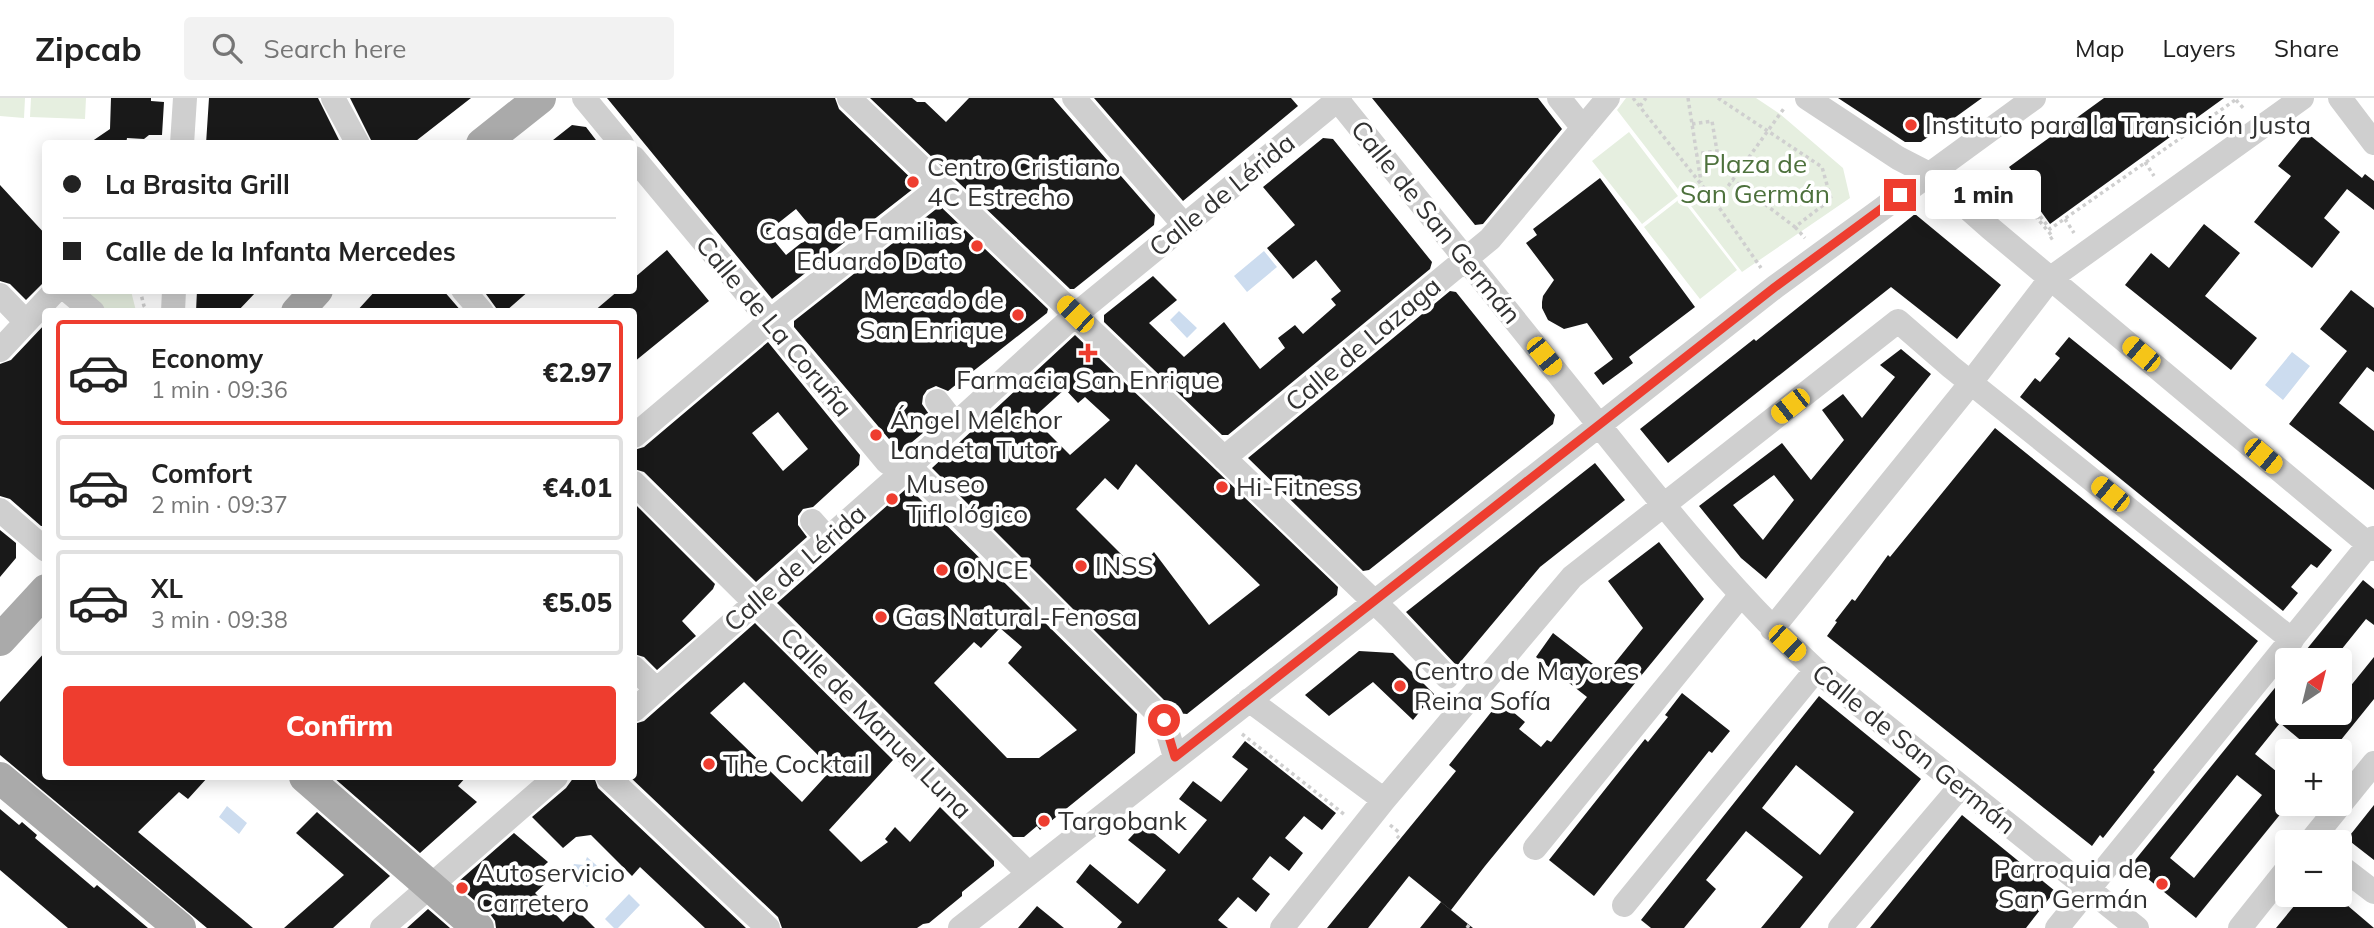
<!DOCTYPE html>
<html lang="en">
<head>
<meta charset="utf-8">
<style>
	:root { --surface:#fff; --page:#f2f2f2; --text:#222; --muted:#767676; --line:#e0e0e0; --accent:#ee3d2f }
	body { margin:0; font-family:Mulish,sans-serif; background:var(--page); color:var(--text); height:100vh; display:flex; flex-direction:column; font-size:26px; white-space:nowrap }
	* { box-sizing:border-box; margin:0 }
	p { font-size:23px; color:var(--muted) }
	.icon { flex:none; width:38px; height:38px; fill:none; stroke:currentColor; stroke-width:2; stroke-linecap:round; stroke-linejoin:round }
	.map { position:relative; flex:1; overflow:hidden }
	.sheet { position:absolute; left:42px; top:210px; width:595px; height:472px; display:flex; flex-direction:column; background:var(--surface); border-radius:7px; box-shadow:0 4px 18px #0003 }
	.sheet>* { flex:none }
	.hud { position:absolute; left:42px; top:42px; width:595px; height:154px; border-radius:7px; box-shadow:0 4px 18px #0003; display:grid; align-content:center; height:154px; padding:0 21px; background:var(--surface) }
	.needle { width:46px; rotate:35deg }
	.fabs { position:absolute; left:2275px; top:550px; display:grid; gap:14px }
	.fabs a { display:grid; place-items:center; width:77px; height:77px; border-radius:7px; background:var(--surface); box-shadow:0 4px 18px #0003; font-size:35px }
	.end { position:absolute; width:32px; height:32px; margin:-16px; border:9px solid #ee3d2f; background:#fff; box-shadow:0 0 0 4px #fff }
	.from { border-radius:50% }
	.bubble { position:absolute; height:49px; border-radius:7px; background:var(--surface); box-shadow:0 4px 18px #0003; font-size:23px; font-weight:800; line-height:49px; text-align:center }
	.car { position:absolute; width:21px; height:42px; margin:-21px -10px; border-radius:9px; box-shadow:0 0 5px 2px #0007; background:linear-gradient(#f5c518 24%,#345 0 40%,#f5c518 0 76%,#345 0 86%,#f5c518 0) }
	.hud b { display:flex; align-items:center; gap:24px; height:66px; font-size:26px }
	.hud b+b { border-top:2px solid var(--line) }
	.hud i { width:18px; height:18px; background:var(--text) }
	ul { padding:12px 0 0; list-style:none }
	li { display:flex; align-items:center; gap:21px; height:105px; margin:0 14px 10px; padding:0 7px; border:4px solid var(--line); border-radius:7px }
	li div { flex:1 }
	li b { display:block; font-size:26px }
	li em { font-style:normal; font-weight:800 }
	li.active { border-color:var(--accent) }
	li>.icon { width:63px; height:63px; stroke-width:1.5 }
	.cta { display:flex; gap:14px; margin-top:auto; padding:14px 21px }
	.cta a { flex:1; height:80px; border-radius:7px; background:var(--accent); color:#fff; font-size:28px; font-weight:800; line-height:80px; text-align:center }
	header { display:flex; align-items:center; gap:42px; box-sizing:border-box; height:98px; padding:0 35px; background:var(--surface); border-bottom:2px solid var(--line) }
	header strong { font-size:33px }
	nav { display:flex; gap:38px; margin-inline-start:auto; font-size:24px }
	.search { width:490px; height:63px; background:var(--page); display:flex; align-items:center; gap:18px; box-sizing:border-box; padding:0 24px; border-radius:7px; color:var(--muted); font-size:26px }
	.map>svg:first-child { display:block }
</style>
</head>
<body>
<header>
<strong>Zipcab</strong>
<div class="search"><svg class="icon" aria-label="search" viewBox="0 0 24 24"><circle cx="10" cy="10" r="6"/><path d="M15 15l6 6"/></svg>Search here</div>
<nav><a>Map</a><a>Layers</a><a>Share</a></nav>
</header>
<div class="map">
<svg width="2374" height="830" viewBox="0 0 2374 830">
	<rect width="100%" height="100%" fill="#fff"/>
	<path fill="#e6efe0" d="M0 0H25L24 20 0 18Z
		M31 0H86L85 21 30 19Z
		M1626 0H1756L1780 16 1843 70 1850 100 1742 174 1617 12Z
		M1629 34 1678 98 1642 126 1592 63Z
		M1681 100 1737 172 1700 201 1644 129Z
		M74 193H131L136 213H100Z"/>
	<path fill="#ccdcef" d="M1264 153 1277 169 1247 194 1234 178Z
		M1179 213 1197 230 1187 240 1170 222Z
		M2292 254 2310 268 2283 302 2265 287Z
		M227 708 247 725 239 736 219 719Z
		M587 759 602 772 587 789 571 772 574 766 584 767Z
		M629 796 640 807 618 830H614L605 821Z"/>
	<path fill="#191919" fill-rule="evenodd" d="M111 0H151V3L164 4 162 37H149L144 41 127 40 126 46H88L110 31Z
		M209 0H318L341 46H206Z
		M350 0H471L412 46H373Z
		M607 0H835L839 11 918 87 772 201ZM796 111 815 134 786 157 767 134Z
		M870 0H912L917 4H925L946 24 969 0H1053L1155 117 1154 127 1074 191H1070Z
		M1094 0H1291L1298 8 1183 103Z
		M1372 0H1538L1562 31 1483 126 1475 127Z
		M1838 0H1982L1921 44H1905Z
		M2104 0H2224L2050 126 2009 69Z
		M572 27 586 29 599 46H548Z
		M2306 34 2362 80 2365 76 2374 83V112L2347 91 2324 120 2340 134 2312 170 2254 124 2291 78 2278 68Z
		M1323 40 1333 41 1432 164 1430 171 1228 337H1222L1104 224V217L1153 178 1177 202 1149 225 1184 259 1224 224 1260 271 1285 250 1278 240 1295 227 1303 236 1336 207 1331 201 1341 193 1316 162 1293 181 1267 150 1295 127 1263 89Z
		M1600 80 1695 209 1629 259 1633 265 1603 287 1594 275 1613 261 1587 225 1564 231 1548 222 1542 210V204L1543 198 1554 182 1526 145 1537 137 1533 131Z
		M0 87 46 137V182L26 202 10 186 0 183Z
		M940 108 1048 211 1047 215 948 293 936 288 927 292 923 298 922 306 935 325 900 354 794 229V223Z
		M1915 116 2001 187 1957 241 1891 189 1668 365 1640 331 1754 241 1756 243Z
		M2204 126 2240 155 2205 198 2257 240 2231 272 2125 187 2151 155 2169 170Z
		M667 152 709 203 634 264V214H593L619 192H634V180Z
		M197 192H258L237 214H196Z
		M376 192H443L462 214H356Z
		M483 192H530L505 214H499Z
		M2351 192 2374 210V274L2367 269 2339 305 2374 333V392L2289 326 2347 253 2320 231Z
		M1450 193 1456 194 1555 317 1553 326 1369 472 1363 473 1248 360Z
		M46 225V428H41L10 401 0 398V266L11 262Z
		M1075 237 1338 489 1337 497 1187 616 1177 615 932 370ZM1065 291 1078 305 1085 299 1110 322 1070 357 1033 320ZM1136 366 1260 487 1209 527 1154 454 1138 473 1076 411 1105 380 1118 392Z
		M2069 239 2332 452 2317 470 2311 466 2291 489 2298 495 2283 513 2020 299 2035 280 2040 284 2060 260 2055 256Z
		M768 244 860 357 859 367 813 409 803 411 798 418V427L807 439 756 484 644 374 634 371V352L644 349ZM778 314 808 351 783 373 752 335Z
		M1901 251 1931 276 1766 481 1741 460 1699 408 1782 345 1811 382 1844 342 1822 312 1843 296 1862 320 1895 279 1880 267ZM1774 377 1794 402 1763 442 1733 407Z
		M1995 330 2258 543 2153 672 2155 674 2103 740 2100 737 2092 748 1827 538 1837 524 1835 523 1852 501 1855 503 1888 457 1890 459Z
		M1595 365 1625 402 1540 469 1457 568 1406 514Z
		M907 390 910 391 1137 616 1135 655 1040 732 1037 728 1024 739H1013L777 505ZM1000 530 1022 549 1008 565 1077 632 1039 660H1007L934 585 974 544 981 550Z
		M634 405 715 486 713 491 682 523 696 538 657 572 644 559 634 556Z
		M0 432 16 445V460L0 479Z
		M1659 444 1704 501 1485 768 1451 812 1409 778 1368 830H1327L1456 673 1449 667 1500 603 1525 624 1519 631 1541 649 1547 642 1551 644 1587 599 1536 559 1553 535 1606 576 1643 530 1608 483Z
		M2363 482 2374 491V527L2366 521 2333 562H2298Z
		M755 525 893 662 829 732 861 764 888 744 885 741 895 729 910 744 940 709 994 763V768L962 794V798L929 825 923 826 917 830H782L778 819 630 679H634V626L644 623ZM744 584 832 671 802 704 710 615Z
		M46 553V679H208L188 701 179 694 138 734 253 830H207L0 657V604Z
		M1359 553 1393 555 1434 596 1413 622 1373 584 1329 618 1305 597Z
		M2374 559V601L2332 653H2298L2304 645 2280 625 2255 656 2287 682V708L2196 820 2131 767 2287 575V614H2312L2322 622 2329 614H2340V601ZM2237 677 2262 697 2194 780 2170 760Z
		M1682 595 1730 633 1712 655 1709 653 1594 798 1549 762 1645 641 1648 644 1668 619 1665 617Z
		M1819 598 1921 681 1800 830H1761L1803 779 1746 733 1706 782 1716 791 1684 830H1651L1641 822ZM1796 667 1854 714 1820 757 1762 710Z
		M1245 643 1336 715 1322 732 1304 718 1285 740 1303 755 1289 773 1270 758 1252 781 1270 796 1256 814 1238 799 1218 822 1228 830H1117L1122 824 1076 784 1090 766 1138 806 1166 772 1128 742 1143 726 1179 756 1207 722 1179 701 1193 683 1221 704 1248 671 1232 659Z
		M333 679H466L458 688 477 704 420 755Z
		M574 679H594L598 690 746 830H705L640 769 632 778 591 737 576 739 563 750 532 719 566 690Z
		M2374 707V762L2347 741Z
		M0 711 19 727 22 724 37 737 35 740 94 790 97 787 148 830H68L0 772Z
		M317 714 390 778 333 830H284L344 777 296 735Z
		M1962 717 2055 793 2026 830H1870Z
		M514 735 548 764 537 774 547 784 535 795 563 824 576 811 595 830H496L495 823 490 816 459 789 458 784Z
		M2304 796H2334L2374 830H2276Z
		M1441 804 1473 830H1420Z
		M1037 808 1064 830H1018Z
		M428 811 450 830H407Z"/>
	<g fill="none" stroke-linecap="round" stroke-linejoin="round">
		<path stroke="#cfcfcf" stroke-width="3.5" stroke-dasharray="3.5 3.5" stroke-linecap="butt" d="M1633 0 1716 105 1761 170
			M1688 0 1701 84
			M1718 0 1822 69 1831 101 1795 129 1733 82
			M2236 2 2245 12
			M1640 8 1646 0
			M1692 26 1712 23 1717 53 1697 56
			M432 46 436 42
			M2145 64 2154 78
			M2006 74 2050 131 2238 0
			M1716 105 1785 9
			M2022 108 2029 105
			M2039 118 2037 120 2053 139 2050 141
			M2065 121 2074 135
			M1795 129 1805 140
			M140 192 144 208 148 214
			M1242 636 1345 717
			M1390 727 1400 735
			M1397 738 1399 740
			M1467 830 1469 827"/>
		<path stroke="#cfcfcf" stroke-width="24" d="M333 0 358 46
			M584 0 622 46
			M849 0 1389 518 1447 579
			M1074 0 1184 127
			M1336 0C1410 92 1485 184 1559 277 1641 379 1720 483 1816 572L2137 830
			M1559 0 1583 30
			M1807 0 1898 60 1929 76 1990 130 2374 451
			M2340 0 2374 45
			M182 46 185 0
			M634 60 887 364 903 374 918 377 1164 622 1175 659
			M67 192 93 214
			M463 192 482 214
			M0 197 26 224
			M173 214 174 192
			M0 252 56 192
			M937 303 955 326
			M634 338 769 224 941 88
			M1224 360 1490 141 1608 0
			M634 385 1028 775
			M0 412 46 452
			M812 423 828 441
			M1772 531 1962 296 2051 180 2302 0
			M634 570 657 592
			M1249 602 1384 702
			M634 612 903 374 1075 217 1340 0
			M608 679 768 830
			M2310 744 2374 665
			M1535 750 1740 498
			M2340 768 2374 794
			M1624 807 1816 572
			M382 830 556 679
			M960 830 1775 189 2034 0
			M1282 830 1384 702 1572 479 1898 223 1951 269 2292 542
			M1840 830 1960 689
			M2057 830 2374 440
			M2240 830 2287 771"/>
		<path stroke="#aaa" stroke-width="32" d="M482 46 540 0
			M297 214 317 192
			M0 542 46 492
			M305 679 478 830
			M0 680 180 830"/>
	</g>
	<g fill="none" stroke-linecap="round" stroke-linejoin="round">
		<path stroke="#ee3d2f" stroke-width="9" d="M1164 622 1175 659 1775 189 1900 97"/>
	</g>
	<g fill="#ee3d2f" stroke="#fff" stroke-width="2.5">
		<circle cx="1911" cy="27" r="7"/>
		<circle cx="913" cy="84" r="7"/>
		<circle cx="977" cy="148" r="7"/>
		<circle cx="1018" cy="217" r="7"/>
		<path d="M1084.5 244.5h7v7h7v7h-7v7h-7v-7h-7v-7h7z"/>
		<circle cx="876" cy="337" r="7"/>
		<circle cx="1222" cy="389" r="7"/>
		<circle cx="892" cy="401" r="7"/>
		<circle cx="1081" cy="468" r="7"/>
		<circle cx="942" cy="472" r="7"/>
		<circle cx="881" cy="519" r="7"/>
		<circle cx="1400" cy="588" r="7"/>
		<circle cx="709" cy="666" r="7"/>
		<circle cx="1044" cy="723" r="7"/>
		<circle cx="2162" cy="786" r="7"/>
		<circle cx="462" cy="790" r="7"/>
	</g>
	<g text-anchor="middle" stroke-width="7" stroke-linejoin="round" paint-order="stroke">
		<g font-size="26" fill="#323232" stroke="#fff" text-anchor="start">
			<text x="1925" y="36">Instituto para la Transición Justa</text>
			<text x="927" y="78">Centro Cristiano<tspan x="927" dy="30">4C Estrecho</tspan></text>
			<text x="963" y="142" text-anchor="end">Casa de Familias<tspan x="963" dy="30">Eduardo Dato</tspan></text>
			<text x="1004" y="211" text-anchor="end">Mercado de<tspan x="1004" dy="30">San Enrique</tspan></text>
			<text x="1088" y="291" text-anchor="middle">Farmacia San Enrique</text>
			<text x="890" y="331">Ángel Melchor<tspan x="890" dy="30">Landeta Tutor</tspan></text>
			<text x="906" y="395">Museo<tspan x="906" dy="30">Tiflológico</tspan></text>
			<text x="1236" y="398">Hi-Fitness</text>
			<text x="1095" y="477">INSS</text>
			<text x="956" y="481">ONCE</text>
			<text x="895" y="528">Gas Natural-Fenosa</text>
			<text x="1414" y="582">Centro de Mayores<tspan x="1414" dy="30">Reina Sofía</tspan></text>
			<text x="723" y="675">The Cocktail</text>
			<text x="1058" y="732">Targobank</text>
			<text x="2148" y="780" text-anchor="end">Parroquia de<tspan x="2148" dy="30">San Germán</tspan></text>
			<text x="476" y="784">Autoservicio<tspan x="476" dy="30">Carretero</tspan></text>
		</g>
		<g font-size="26" fill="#4d713c" stroke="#fff">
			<text x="1755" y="75">Plaza de<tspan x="1755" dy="30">San Germán</tspan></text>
		</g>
		<g font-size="26" fill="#323232" stroke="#fff">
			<text transform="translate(1222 97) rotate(-39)" y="9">Calle de Lérida</text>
			<text transform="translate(1436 124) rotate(51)" y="9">Calle de San Germán</text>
			<text transform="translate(774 228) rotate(50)" y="9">Calle de La Coruña</text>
			<text transform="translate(1363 246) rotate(-40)" y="9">Calle de Lazaga</text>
			<text transform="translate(795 470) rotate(-41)" y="9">Calle de Lérida</text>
			<text transform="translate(876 625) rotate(45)" y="9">Calle de Manuel Luna</text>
			<text transform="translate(1914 651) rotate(39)" y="9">Calle de San Germán</text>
		</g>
	</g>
</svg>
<div class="fabs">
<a><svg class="needle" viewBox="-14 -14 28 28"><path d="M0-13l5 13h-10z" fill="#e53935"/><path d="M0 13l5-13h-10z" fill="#767676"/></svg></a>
<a>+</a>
<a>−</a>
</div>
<i class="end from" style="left:1164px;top:622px"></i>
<i class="end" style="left:1900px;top:97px"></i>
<div class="bubble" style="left:1925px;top:72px;width:116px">1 min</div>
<i class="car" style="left:1075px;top:216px;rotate:314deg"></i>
<i class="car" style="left:2141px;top:256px;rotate:310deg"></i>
<i class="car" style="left:1544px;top:258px;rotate:141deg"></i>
<i class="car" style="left:1790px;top:308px;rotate:232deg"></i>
<i class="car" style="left:2263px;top:358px;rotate:130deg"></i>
<i class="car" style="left:2110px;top:396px;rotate:309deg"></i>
<i class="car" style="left:1787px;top:545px;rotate:133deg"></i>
<div class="hud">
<b><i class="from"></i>La Brasita Grill</b>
<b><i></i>Calle de la Infanta Mercedes</b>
</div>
<section class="sheet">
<ul>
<li class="active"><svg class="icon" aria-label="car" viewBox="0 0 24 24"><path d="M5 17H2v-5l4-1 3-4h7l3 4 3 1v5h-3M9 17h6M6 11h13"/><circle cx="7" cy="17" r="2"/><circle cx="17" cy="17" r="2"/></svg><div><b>Economy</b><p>1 min · 09:36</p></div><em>€2.97</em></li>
<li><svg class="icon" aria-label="car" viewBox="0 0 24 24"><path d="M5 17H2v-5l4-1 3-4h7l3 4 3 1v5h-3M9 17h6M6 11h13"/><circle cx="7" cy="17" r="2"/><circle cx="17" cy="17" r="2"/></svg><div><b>Comfort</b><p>2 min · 09:37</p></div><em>€4.01</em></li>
<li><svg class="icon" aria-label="car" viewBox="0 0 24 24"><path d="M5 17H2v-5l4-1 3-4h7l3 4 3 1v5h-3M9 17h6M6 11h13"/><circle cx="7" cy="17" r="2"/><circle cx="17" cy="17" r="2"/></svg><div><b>XL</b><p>3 min · 09:38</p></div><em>€5.05</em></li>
</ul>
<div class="cta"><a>Confirm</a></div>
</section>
</div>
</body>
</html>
